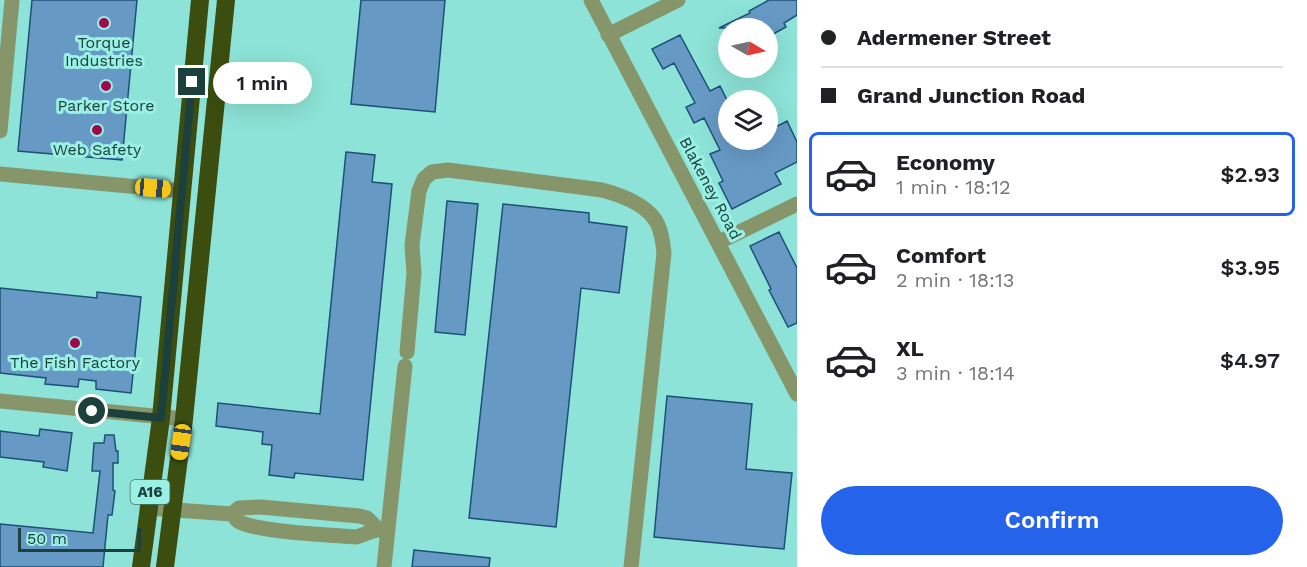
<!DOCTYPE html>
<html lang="en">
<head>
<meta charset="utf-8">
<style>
	:root { --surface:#fff; --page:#f2f2f2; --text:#202124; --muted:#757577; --line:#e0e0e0; --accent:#2563eb }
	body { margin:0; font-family:"Work Sans",sans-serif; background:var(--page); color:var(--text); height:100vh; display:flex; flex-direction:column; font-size:22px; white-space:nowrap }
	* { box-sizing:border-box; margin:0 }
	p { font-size:20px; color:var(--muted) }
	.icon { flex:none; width:33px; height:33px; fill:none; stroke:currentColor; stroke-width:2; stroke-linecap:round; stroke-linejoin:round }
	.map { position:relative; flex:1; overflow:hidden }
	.side { display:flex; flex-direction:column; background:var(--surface); width:510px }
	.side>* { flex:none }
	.top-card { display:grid; align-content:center; height:132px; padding:0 24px; background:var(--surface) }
	.needle { width:39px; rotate:99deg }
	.controls { position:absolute; left:718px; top:18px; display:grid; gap:12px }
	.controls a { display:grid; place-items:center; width:60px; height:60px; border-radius:50%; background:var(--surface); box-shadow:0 6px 24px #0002; font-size:30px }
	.scale { position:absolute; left:18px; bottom:15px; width:123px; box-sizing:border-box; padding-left:6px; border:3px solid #1c403b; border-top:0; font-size:16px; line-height:21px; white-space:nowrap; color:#1c403b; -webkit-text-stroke:4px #9af0e4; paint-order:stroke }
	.end { position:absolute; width:27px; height:27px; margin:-14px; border:8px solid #1c403b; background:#fff; box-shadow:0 0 0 3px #fff }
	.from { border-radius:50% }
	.bubble { position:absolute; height:42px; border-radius:21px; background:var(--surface); box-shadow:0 6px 24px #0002; font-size:20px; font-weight:600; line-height:42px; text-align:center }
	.car { position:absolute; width:18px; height:36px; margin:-18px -9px; border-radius:8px; box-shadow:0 0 4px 2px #0007; background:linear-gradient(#f5c518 24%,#345 0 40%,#f5c518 0 76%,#345 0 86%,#f5c518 0) }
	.top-card b { display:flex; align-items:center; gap:21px; height:57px; font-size:22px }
	.top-card b+b { border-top:2px solid var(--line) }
	.top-card i { width:15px; height:15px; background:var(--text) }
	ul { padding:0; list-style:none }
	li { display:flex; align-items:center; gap:18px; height:84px; margin:0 12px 9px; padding:0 12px; border:3px solid transparent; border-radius:9px }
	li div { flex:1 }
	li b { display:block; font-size:22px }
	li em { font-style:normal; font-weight:600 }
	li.selected { border-color:var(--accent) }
	li>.icon { width:54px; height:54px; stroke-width:1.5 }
	.action { display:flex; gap:12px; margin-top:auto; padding:12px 24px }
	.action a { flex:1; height:69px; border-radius:36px; background:var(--accent); color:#fff; font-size:24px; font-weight:600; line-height:69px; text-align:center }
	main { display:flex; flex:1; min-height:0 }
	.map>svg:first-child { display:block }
</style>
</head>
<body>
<main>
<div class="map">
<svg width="797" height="567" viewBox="0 0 797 567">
	<rect width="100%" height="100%" fill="#8de3d7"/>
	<path fill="#669ac5" stroke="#1b5077" stroke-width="1.5" d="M32 0H137L122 160 18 151Z
		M361 0H445L435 112 351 104Z
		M769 0H797V15L784 23 786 27 768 37V28H719L750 13 749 11Z
		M680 35 710 91 720 86 729 104 723 109 729 121V140H768V131L787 121 797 142V162L775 173 781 184 732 209 719 183 723 181 710 154 720 150 704 118 694 123 686 107 695 103 674 63 663 69 652 49Z
		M346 152 375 155 372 182 392 184 363 480 295 473 294 478 269 475 272 445 262 444 263 432 216 426 218 403 320 414Z
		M447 201 478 204 465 335 435 332Z
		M503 204 589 213V222L627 227 619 293 581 288 556 527 469 518Z
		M779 232 797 268V323L788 327 769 290 771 289 750 246Z
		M0 288 97 298V292L141 297 131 393 96 389V381L79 379 78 387 45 384 46 378 0 373Z
		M667 396 752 404 746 469 792 473 784 549 654 537Z
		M40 429 72 433 67 471 43 467 44 462 0 457V431L39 436Z
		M105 435H114L116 451H118V463H113V490L115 491 112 515H108L103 567H0V524L93 533 100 471H92L94 443H104Z
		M414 550 490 558 489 567H412Z"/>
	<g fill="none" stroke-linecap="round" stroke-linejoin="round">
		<path stroke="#86966a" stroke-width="15" d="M591 0 797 394
			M608 35 678 0
			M0 131 12 0
			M0 174 182 191
			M719 242 797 204
			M407 352 414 273 412 245 419 191 424 179 432 172 448 170 602 190C621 195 649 205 658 225 662 234 663 244 664 253L631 567
			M0 401 184 419
			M147 508 232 514 239 508 261 507 359 516 367 518 377 528
			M232 514C234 516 235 519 238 521 254 532 333 535 356 537 368 534 374 528 387 529
			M384 567 405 366"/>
		<path stroke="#3c4e0f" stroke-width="18" d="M141 567 161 418 200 0
			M165 567 184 419 226 0"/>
	</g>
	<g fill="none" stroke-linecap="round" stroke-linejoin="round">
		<path stroke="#1c403b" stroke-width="8" d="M92 411 161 418 192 82"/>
	</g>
	<g fill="#a0084b" stroke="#9af0e4" stroke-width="2">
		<circle cx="104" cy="23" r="6"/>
		<circle cx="106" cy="86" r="6"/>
		<circle cx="97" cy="130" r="6"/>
		<circle cx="75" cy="343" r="6"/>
	</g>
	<g text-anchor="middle" stroke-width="6" stroke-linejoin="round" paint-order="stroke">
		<rect fill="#9af0e4" stroke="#42756e" stroke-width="1.5" x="130.5" y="480" width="39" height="24" rx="4.5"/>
		<g font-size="15" font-weight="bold" fill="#1c403b">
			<text x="150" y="497">A16</text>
		</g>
		<g font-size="16" fill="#1c403b" stroke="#9af0e4">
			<text x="104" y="48">Torque<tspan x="104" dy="18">Industries</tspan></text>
			<text x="106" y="111">Parker Store</text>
			<text x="97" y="155">Web Safety</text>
			<text x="75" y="368">The Fish Factory</text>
		</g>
		<g font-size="16" fill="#1c403b" stroke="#9af0e4">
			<text transform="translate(711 188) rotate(62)" y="6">Blakeney Road</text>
		</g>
	</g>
</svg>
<div class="controls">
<a><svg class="needle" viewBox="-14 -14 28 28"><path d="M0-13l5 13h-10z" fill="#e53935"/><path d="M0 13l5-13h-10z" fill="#757577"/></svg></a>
<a><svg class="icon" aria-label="layers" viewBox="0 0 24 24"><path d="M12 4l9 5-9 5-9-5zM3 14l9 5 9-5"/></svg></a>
</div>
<div class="scale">50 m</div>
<i class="end from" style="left:92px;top:411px"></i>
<i class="end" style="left:192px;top:82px"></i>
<div class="bubble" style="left:213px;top:62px;width:99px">1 min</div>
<i class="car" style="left:153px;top:188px;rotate:95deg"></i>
<i class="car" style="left:181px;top:442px;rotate:188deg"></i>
</div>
<section class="side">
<div class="top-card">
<b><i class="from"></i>Adermener Street</b>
<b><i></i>Grand Junction Road</b>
</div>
<ul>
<li class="selected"><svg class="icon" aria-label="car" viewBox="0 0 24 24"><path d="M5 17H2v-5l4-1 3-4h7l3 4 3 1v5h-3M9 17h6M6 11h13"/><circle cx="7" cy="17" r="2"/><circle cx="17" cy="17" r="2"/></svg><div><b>Economy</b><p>1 min · 18:12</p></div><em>$2.93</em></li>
<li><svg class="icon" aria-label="car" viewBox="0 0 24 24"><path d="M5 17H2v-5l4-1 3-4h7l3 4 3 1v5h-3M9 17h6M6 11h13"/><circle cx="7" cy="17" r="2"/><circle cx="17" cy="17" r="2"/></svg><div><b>Comfort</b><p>2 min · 18:13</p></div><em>$3.95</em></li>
<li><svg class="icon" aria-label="car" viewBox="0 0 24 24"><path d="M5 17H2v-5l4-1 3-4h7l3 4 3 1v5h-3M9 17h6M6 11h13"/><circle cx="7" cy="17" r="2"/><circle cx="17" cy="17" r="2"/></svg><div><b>XL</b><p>3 min · 18:14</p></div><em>$4.97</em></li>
</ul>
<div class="action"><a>Confirm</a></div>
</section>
</main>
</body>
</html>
